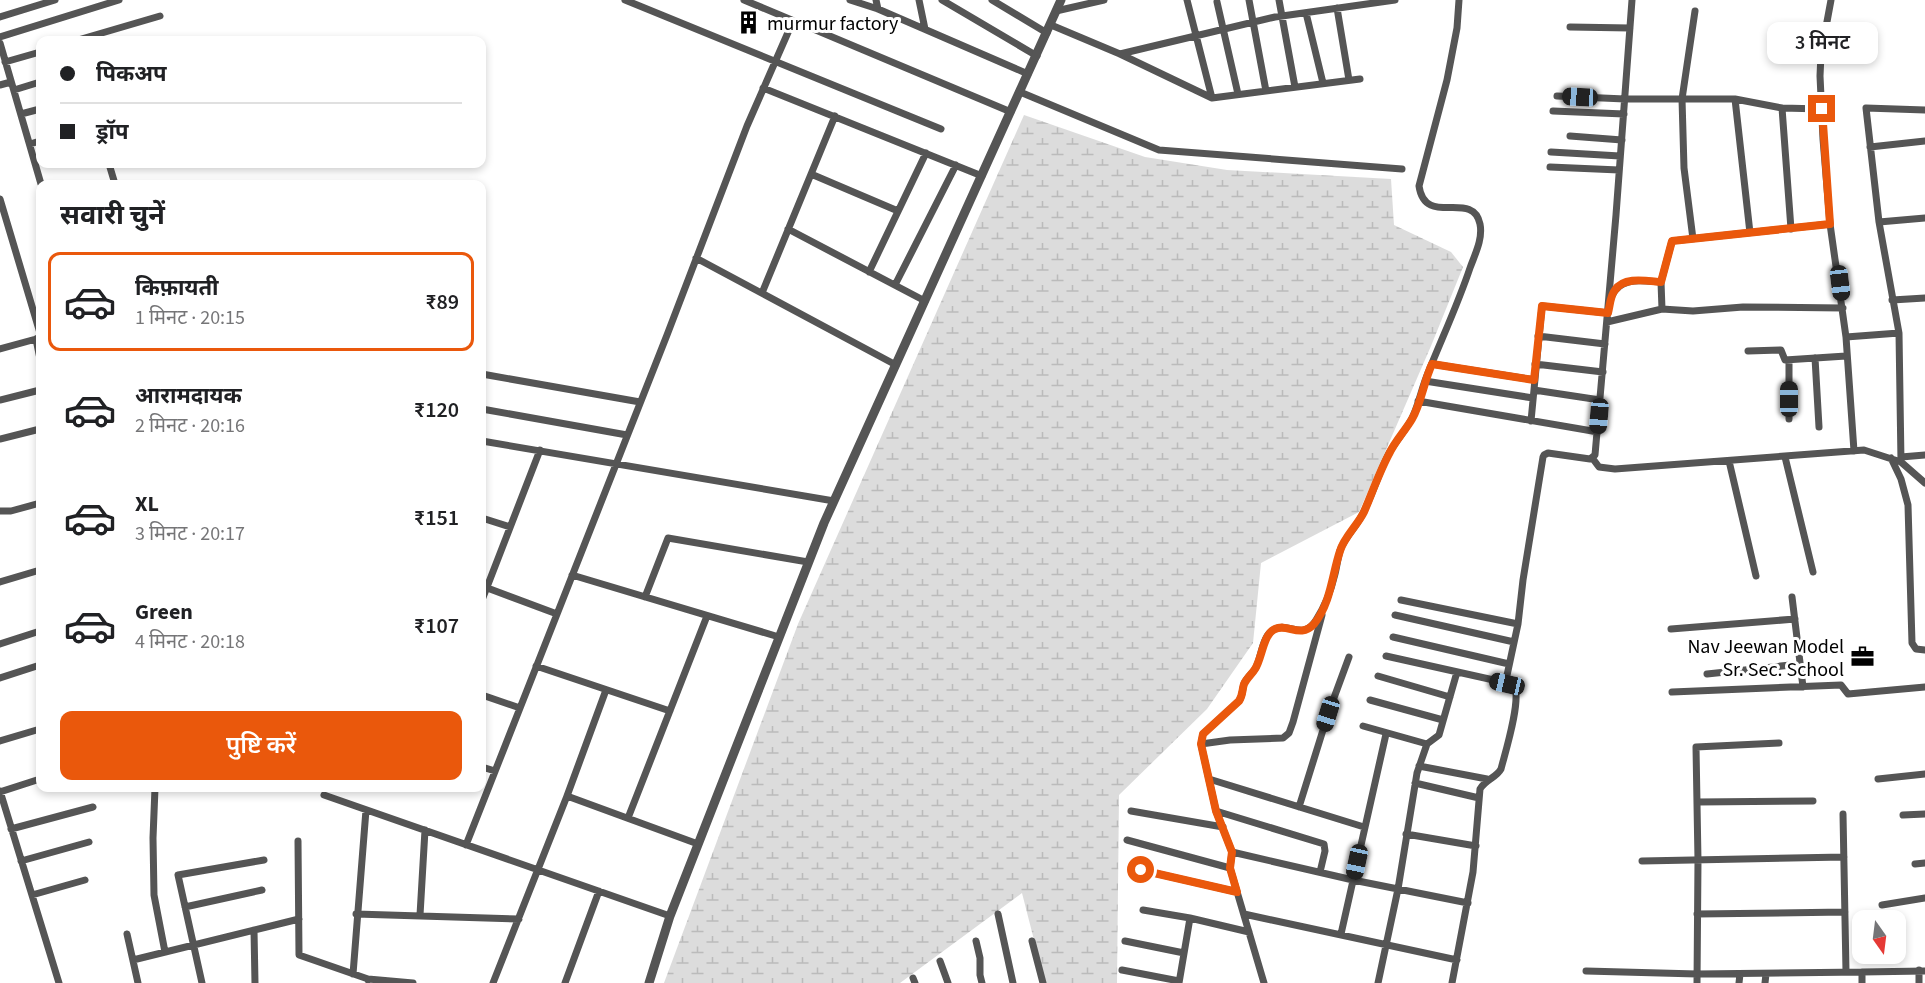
<!DOCTYPE html>
<html lang="hi">
<head>
<meta charset="utf-8">
<style>
	:root { --surface:#fff; --page:#f2f2f2; --text:#202124; --muted:#757577; --line:#e0e0e0; --accent:#ea580c }
	body { margin:0; font-family:"Source Sans 3","Noto Sans Devanagari",sans-serif; background:var(--page); color:var(--text); height:100vh; display:flex; flex-direction:column; font-size:22px; white-space:nowrap }
	* { box-sizing:border-box; margin:0 }
	p { font-size:20px; color:var(--muted) }
	.icon { flex:none; width:33px; height:33px; fill:none; stroke:currentColor; stroke-width:2; stroke-linecap:round; stroke-linejoin:round }
	.map { position:relative; flex:1; overflow:hidden }
	.details { position:absolute; left:36px; top:180px; width:450px; height:612px; display:flex; flex-direction:column; background:var(--surface); border-radius:12px; box-shadow:0 3px 9px #0003 }
	.details>* { flex:none }
	.banner { position:absolute; left:36px; top:36px; width:450px; height:132px; border-radius:12px; box-shadow:0 3px 9px #0003; display:grid; align-content:center; height:132px; padding:0 24px; background:var(--surface) }
	.needle { width:39px; rotate:166deg }
	.controls { position:absolute; left:1852px; top:910px; display:grid; gap:12px }
	.controls a { display:grid; place-items:center; width:54px; height:54px; border-radius:12px; background:var(--surface); box-shadow:0 3px 9px #0003; font-size:30px }
	.end { position:absolute; width:27px; height:27px; margin:-14px; border:8px solid #ea580c; background:#fff; box-shadow:0 0 0 3px #fff }
	.from { border-radius:50% }
	.bubble { position:absolute; height:42px; border-radius:12px; background:var(--surface); box-shadow:0 3px 9px #0003; font-size:20px; font-weight:600; line-height:42px; text-align:center }
	.car { position:absolute; width:18px; height:36px; margin:-18px -9px; border-radius:8px; box-shadow:0 0 4px 2px #0007; background:linear-gradient(#222 24%,#8ab4d8 0 40%,#222 0 76%,#8ab4d8 0 86%,#222 0) }
	.banner b { display:flex; align-items:center; gap:21px; height:57px; font-size:22px }
	.banner b+b { border-top:2px solid var(--line) }
	.banner i { width:15px; height:15px; background:var(--text) }
	ul { padding:0; list-style:none }
	li { display:flex; align-items:center; gap:18px; height:99px; margin:0 12px 9px; padding:0 12px; border:3px solid transparent; border-radius:12px }
	li div { flex:1 }
	li b { display:block; font-size:22px }
	li em { font-style:normal; font-weight:600 }
	li.current { border-color:var(--accent) }
	li>.icon { width:54px; height:54px; stroke-width:1.5 }
	h2 { padding:0 24px; font-size:27px; line-height:72px }
	.primary-button { display:flex; gap:12px; margin-top:auto; padding:12px 24px }
	.primary-button a { flex:1; height:69px; border-radius:12px; background:var(--accent); color:#fff; font-size:24px; font-weight:600; line-height:69px; text-align:center }
	.map>svg:first-child { display:block }
</style>
</head>
<body>
<div class="map">
<svg width="1925" height="983" viewBox="0 0 1925 983">
	<defs>
		<pattern id="wetland-marsh" width="20" height="14" patternUnits="userSpaceOnUse" patternTransform="scale(1.5)"><rect width="20" height="14" fill="#dcdcdc"/><path d="M1 5h8M5 5V1M11 12h8M15 12V8" fill="none" stroke="#bbb"/></pattern>
	</defs>
	<rect width="100%" height="100%" fill="#fff"/>
	<path fill="url(#wetland-marsh)" d="M1024 115 1145 157 1227 170 1391 179 1394 225 1451 252 1463 267 1431 346 1359 512 1261 563 1253 643 1207 709 1119 795 1117 983H1045L1022 893 900 983H664L798 624Z"/>
	<g fill="none" stroke-linecap="round" stroke-linejoin="round">
		<path stroke="#555" stroke-width="7" d="M625 0 941 129
			M744 0 1011 112
			M850 0 878 9 1028 74
			M876 0 878 9
			M919 0 925 29
			M942 0 1037 56
			M992 0 1047 33
			M1187 0 1212 98
			M1249 0 1266 91
			M1279 0 1295 87
			M1831 0 1821 54 1820 76 1823 139 1830 224 1846 337 1854 451
			M1217 2 1238 94
			M1337 8 1349 80
			M1056 11 1104 0
			M1306 13 1323 83
			M0 17 55 0
			M1051 25 1120 54 1212 98 1360 79
			M1570 27 1630 28
			M0 37 119 0
			M78 40 160 16
			M0 43 41 184
			M1120 54 1275 17 1395 0
			M5 62 40 52
			M0 85 11 82
			M763 88 982 176
			M14 90 40 82
			M1020 92 1159 150 1402 169
			M1557 96 1625 99H1735L1782 108
			M1735 99 1750 233
			M1553 111 1624 114
			M21 114 40 109
			M1570 136 1622 140
			M30 144 40 141
			M1870 147 1925 141
			M1551 152 1620 156
			M109 164 115 184
			M1550 167 1619 170
			M811 174 898 211
			M0 199 40 333
			M1879 222 1925 218
			M788 229 925 301
			M1791 229 1782 108 1822 109
			M1693 239 1684 168 1682 99 1695 11
			M696 258 896 365
			M869 272 926 153
			M1661 282 1662 309
			M895 285 956 165
			M762 293 835 116
			M1612 296C1620 276 1643 281 1661 282L1672 241 1830 224
			M1892 300 1925 298
			M1607 322 1662 309 1693 311 1743 307 1843 308
			M1538 336 1605 344
			M40 337 36 339 40 359
			M1846 337 1899 333
			M0 349 36 339
			M1748 351 1781 350 1785 360 1846 356
			M1815 358 1819 427
			M1789 360V419
			M1432 364 1535 380
			M1535 364 1603 372
			M482 374 640 402
			M1425 381 1533 398
			M1534 390 1600 400
			M0 400 40 390
			M1418 401 1598 432
			M482 409 627 435
			M1531 421 1542 306 1608 313
			M0 439 40 429
			M482 441 834 501
			M1785 457 1813 572
			M1901 457 1925 455
			M1891 458 1901 479 1908 505 1912 643 1916 649 1925 650
			M1593 459 1599 467 1615 469 1864 450 1901 462 1925 483
			M1729 461 1756 576
			M1901 462 1899 333 1879 222 1866 108 1925 110
			M0 511H11L40 503
			M482 518 510 527
			M572 575 779 637
			M0 582 40 570
			M482 586 557 614
			M645 597 668 538 808 562
			M1792 597 1803 687
			M482 600 540 450
			M1401 600 1518 624
			M1395 615 1514 642
			M1671 629 1795 619
			M1393 637 1509 664
			M0 644 40 631
			M1386 656 1507 683
			M536 666 670 711
			M1707 674 1800 664
			M1378 676 1450 697
			M0 678 40 665
			M1672 692 1841 685 1848 694 1925 687
			M482 695 520 708
			M1370 700 1443 720
			M1363 726 1427 744
			M0 741 40 729
			M1201 744 1230 740 1283 738 1289 733 1293 722 1322 615
			M1419 766 1487 779
			M482 767 495 771
			M1209 779 1364 827
			M1878 779 1925 774
			M1415 783 1479 798
			M155 788 153 838 154 895 165 952
			M0 791 59 983
			M0 792 40 779
			M324 795 670 916
			M567 796 606 690
			M1698 802 1813 801
			M1299 807 1328 714 1349 657
			M1131 811 1223 827
			M1216 811 1324 844 1325 851 1320 872
			M1843 814 1846 972
			M1903 815 1925 814
			M628 818 707 616
			M11 829 93 807
			M1406 834 1476 846
			M1127 840 1230 868
			M298 841 299 955 368 979
			M466 845 667 335 747 126 793 21
			M1232 852 1353 880 1468 903
			M21 861 89 842
			M1642 861 1844 857
			M1915 864 1925 863
			M1141 870 1237 892
			M32 895 85 880
			M1882 905 1925 898
			M185 907 262 890
			M1143 910 1190 918 1249 932
			M356 914 519 919
			M998 914 1013 983
			M1244 914 1457 960
			M1697 914 1845 912
			M420 915 425 830
			M254 930 255 983
			M127 934 138 983
			M1341 934 1386 734
			M976 941 980 958V975L982 983
			M1032 941 1043 983
			M1125 941 1184 953
			M133 960 299 919
			M940 961 948 983
			M1122 970 1179 981
			M1919 970V983
			M1586 971 1697 974 1862 972
			M353 974 366 810
			M913 978 915 983
			M368 980V979L413 983
			M202 983 178 875 264 860
			M493 983 567 796 698 844
			M565 983 599 891
			M1179 983 1190 918
			M1264 983 1230 868 1232 852 1216 811 1201 744 1203 734 1239 701C1243 695 1242 690 1244 684 1246 678 1252 674 1255 669 1262 658 1261 635 1275 629 1290 622 1303 641 1316 620 1325 606 1331 591 1335 574 1337 566 1338 556 1341 548 1346 537 1355 528 1361 517 1372 497 1378 475 1388 455 1395 442 1408 428 1413 416 1419 403 1422 387 1428 373 1442 338 1458 304 1470 268 1475 254 1483 239 1480 224 1473 189 1425 228 1419 186L1447 80 1457 28 1459 0
			M1378 983 1398 889 1417 773 1427 744 1439 735 1457 672
			M1452 983 1473 872 1480 789C1486 779 1496 778 1501 769 1505 753 1522 699 1514 686L1507 683 1506 680 1518 624 1523 580 1543 457 1544 455 1548 453 1590 459 1595 455 1616 215 1632 0
			M1697 983 1698 860 1696 747 1779 743
			M1739 983 1740 974
			M1765 983 1766 974
			M1862 983V972L1925 971"/>
		<path stroke="#555" stroke-width="9" d="M649 983 670 916 824 523 1061 0"/>
	</g>
	<g fill="none" stroke-linecap="round" stroke-linejoin="round">
		<path stroke="#ea580c" stroke-width="8" d="M1141 870 1237 892 1230 868 1232 852 1216 811 1201 744 1203 734 1239 701C1243 695 1242 690 1244 684 1247 678 1252 674 1255 669 1262 659 1263 634 1275 629 1288 623 1300 639 1314 624 1331 603 1332 575 1340 551 1344 537 1357 526 1364 512 1372 493 1379 473 1389 454 1395 441 1405 431 1412 419 1421 404 1424 381 1432 364L1534 380 1542 306 1608 313C1610 306 1610 296 1615 290 1624 276 1647 281 1661 282L1672 241 1830 224 1822 109"/>
	</g>
	<defs>
		<symbol id="building-bare" viewBox="-9 -9 18 18"><path d="M-4-6H4V6H1V3H-1V6H-4ZM-2.5-4.3h1.7v1.8h-1.7ZM.8-4.3h1.7v1.8H.8ZM-2.5-1h1.7V.8h-1.7ZM.8-1h1.7V.8H.8Z" fill="#000" stroke="#fff" stroke-width="2.5" paint-order="stroke"/></symbol>
		<symbol id="office-bare" viewBox="-9 -9 18 18"><path d="M-6-3h4V-5.5h4V-3h4V5H-6ZM-1-4.5V-3h2v-1.5ZM-6 0V1H6V0Z" fill="#000" stroke="#fff" stroke-width="2.5" paint-order="stroke"/></symbol>
	</defs>
	<g fill-rule="evenodd">
		<use href="#building-bare" x="732" y="6" width="33" height="33"/>
		<use href="#office-bare" x="1846" y="640" width="33" height="33"/>
	</g>
	<g text-anchor="middle" stroke-width="6" stroke-linejoin="round" paint-order="stroke">
		<g font-size="20" fill="#000" stroke="#fff" text-anchor="start">
			<text x="767" y="30">murmur factory</text>
			<text x="1844" y="653" text-anchor="end">Nav Jeewan Model<tspan x="1844" dy="23">Sr. Sec. School</tspan></text>
		</g>
	</g>
</svg>
<div class="controls">
<a><svg class="needle" viewBox="-14 -14 28 28"><path d="M0-13l5 13h-10z" fill="#e53935"/><path d="M0 13l5-13h-10z" fill="#757577"/></svg></a>
</div>
<i class="end from" style="left:1141px;top:870px"></i>
<i class="end" style="left:1822px;top:109px"></i>
<div class="bubble" style="left:1767px;top:22px;width:111px">3 मिनट</div>
<i class="car" style="left:1580px;top:97px;rotate:273deg"></i>
<i class="car" style="left:1840px;top:283px;rotate:173deg"></i>
<i class="car" style="left:1789px;top:399px;rotate:0deg"></i>
<i class="car" style="left:1599px;top:416px;rotate:185deg"></i>
<i class="car" style="left:1507px;top:684px;rotate:283deg"></i>
<i class="car" style="left:1328px;top:714px;rotate:197deg"></i>
<i class="car" style="left:1357px;top:862px;rotate:192deg"></i>
<div class="banner">
<b><i class="from"></i>पिकअप</b>
<b><i></i>ड्रॉप</b>
</div>
<section class="details">
<h2>सवारी चुनें</h2>
<ul>
<li class="current"><svg class="icon" aria-label="car" viewBox="0 0 24 24"><path d="M5 17H2v-5l4-1 3-4h7l3 4 3 1v5h-3M9 17h6M6 11h13"/><circle cx="7" cy="17" r="2"/><circle cx="17" cy="17" r="2"/></svg><div><b>किफ़ायती</b><p>1 मिनट · 20:15</p></div><em>₹89</em></li>
<li><svg class="icon" aria-label="car" viewBox="0 0 24 24"><path d="M5 17H2v-5l4-1 3-4h7l3 4 3 1v5h-3M9 17h6M6 11h13"/><circle cx="7" cy="17" r="2"/><circle cx="17" cy="17" r="2"/></svg><div><b>आरामदायक</b><p>2 मिनट · 20:16</p></div><em>₹120</em></li>
<li><svg class="icon" aria-label="car" viewBox="0 0 24 24"><path d="M5 17H2v-5l4-1 3-4h7l3 4 3 1v5h-3M9 17h6M6 11h13"/><circle cx="7" cy="17" r="2"/><circle cx="17" cy="17" r="2"/></svg><div><b>XL</b><p>3 मिनट · 20:17</p></div><em>₹151</em></li>
<li><svg class="icon" aria-label="car" viewBox="0 0 24 24"><path d="M5 17H2v-5l4-1 3-4h7l3 4 3 1v5h-3M9 17h6M6 11h13"/><circle cx="7" cy="17" r="2"/><circle cx="17" cy="17" r="2"/></svg><div><b>Green</b><p>4 मिनट · 20:18</p></div><em>₹107</em></li>
</ul>
<div class="primary-button"><a>पुष्टि करें</a></div>
</section>
</div>
</body>
</html>
